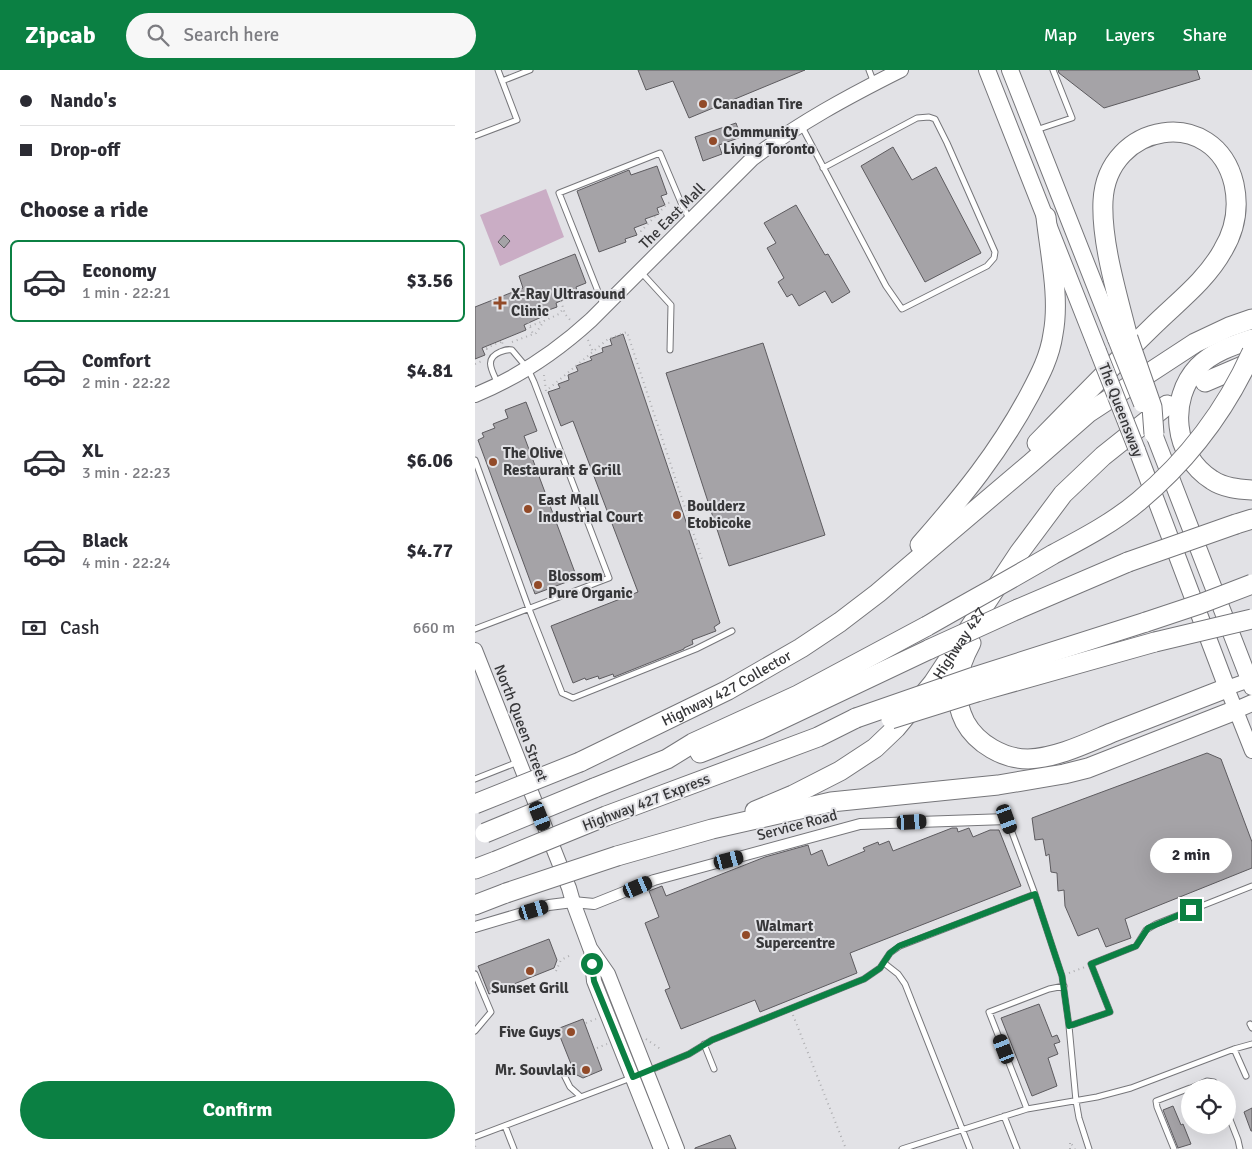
<!DOCTYPE html>
<html lang="en">
<head>
<meta charset="utf-8">
<style>
	:root { --surface:#fff; --page:#f7f7f7; --text:#2b2b33; --muted:#7c7c81; --line:#e1e1e2; --accent:#0b8043 }
	body { margin:0; font-family:Signika,sans-serif; background:var(--page); color:var(--text); height:100vh; display:flex; flex-direction:column; font-size:19px; white-space:nowrap }
	* { box-sizing:border-box; margin:0 }
	p { font-size:16px; color:var(--muted) }
	.icon { flex:none; width:28px; height:28px; fill:none; stroke:currentColor; stroke-width:2; stroke-linecap:round; stroke-linejoin:round }
	.map { position:relative; flex:1; overflow:hidden }
	.panel { display:flex; flex-direction:column; background:var(--surface); width:475px }
	.panel>* { flex:none }
	.top-card { display:grid; align-content:center; height:110px; padding:0 20px; background:var(--surface) }
	.fabs { position:absolute; left:706px; top:1009px; display:grid; gap:10px }
	.fabs a { display:grid; place-items:center; width:55px; height:55px; border-radius:50%; background:var(--surface); box-shadow:0 5px 20px #0002; font-size:25px }
	.end { position:absolute; width:22px; height:22px; margin:-11px; border:6px solid #0b8043; background:#fff; box-shadow:0 0 0 2px #fff }
	.from { border-radius:50% }
	.bubble { position:absolute; height:35px; border-radius:18px; background:var(--surface); box-shadow:0 5px 20px #0002; font-size:16px; font-weight:800; line-height:35px; text-align:center }
	.car { position:absolute; width:15px; height:30px; margin:-15px -8px; border-radius:6px; box-shadow:0 0 4px 1px #0007; background:linear-gradient(#222 24%,#8ab4d8 0 40%,#222 0 76%,#8ab4d8 0 86%,#222 0) }
	.top-card b { display:flex; align-items:center; gap:18px; height:48px; font-size:19px }
	.top-card b+b { border-top:1px solid var(--line) }
	.top-card i { width:12px; height:12px; background:var(--text) }
	ul { padding:0; list-style:none }
	li { display:flex; align-items:center; gap:15px; height:82px; margin:0 10px 8px; padding:0 10px; border:2px solid transparent; border-radius:8px }
	li div { flex:1 }
	li b { display:block; font-size:19px }
	li em { font-style:normal; font-weight:800 }
	li.active { border-color:var(--accent) }
	li>.icon { width:45px; height:45px; stroke-width:1.5 }
	h2 { padding:0 20px; font-size:22px; line-height:60px }
	.pay { display:flex; align-items:center; gap:12px; height:55px; padding:0 20px; font-size:19px }
	.pay p { margin-inline-start:auto }
	.primary-button { display:flex; gap:10px; margin-top:auto; padding:10px 20px }
	.primary-button a { flex:1; height:58px; border-radius:30px; background:var(--accent); color:#fff; font-size:20px; font-weight:800; line-height:58px; text-align:center }
	header { display:flex; align-items:center; gap:30px; box-sizing:border-box; height:70px; padding:0 25px; background:var(--accent); color:#fff }
	header strong { font-size:24px }
	nav { display:flex; gap:28px; margin-inline-start:auto; font-size:18px }
	.search { width:350px; height:45px; background:var(--page); display:flex; align-items:center; gap:12px; box-sizing:border-box; padding:0 18px; border-radius:28px; color:var(--muted); font-size:19px }
	main { display:flex; flex:1; min-height:0 }
	.map>svg:first-child { display:block }
</style>
</head>
<body>
<header>
<strong>Zipcab</strong>
<div class="search"><svg class="icon" aria-label="search" viewBox="0 0 24 24"><circle cx="10" cy="10" r="6"/><path d="M15 15l6 6"/></svg>Search here</div>
<nav><a>Map</a><a>Layers</a><a>Share</a></nav>
</header>
<main>
<section class="panel">
<div class="top-card">
<b><i class="from"></i>Nando's</b>
<b><i></i>Drop-off</b>
</div>
<h2>Choose a ride</h2>
<ul>
<li class="active"><svg class="icon" aria-label="car" viewBox="0 0 24 24"><path d="M5 17H2v-5l4-1 3-4h7l3 4 3 1v5h-3M9 17h6M6 11h13"/><circle cx="7" cy="17" r="2"/><circle cx="17" cy="17" r="2"/></svg><div><b>Economy</b><p>1 min · 22:21</p></div><em>$3.56</em></li>
<li><svg class="icon" aria-label="car" viewBox="0 0 24 24"><path d="M5 17H2v-5l4-1 3-4h7l3 4 3 1v5h-3M9 17h6M6 11h13"/><circle cx="7" cy="17" r="2"/><circle cx="17" cy="17" r="2"/></svg><div><b>Comfort</b><p>2 min · 22:22</p></div><em>$4.81</em></li>
<li><svg class="icon" aria-label="car" viewBox="0 0 24 24"><path d="M5 17H2v-5l4-1 3-4h7l3 4 3 1v5h-3M9 17h6M6 11h13"/><circle cx="7" cy="17" r="2"/><circle cx="17" cy="17" r="2"/></svg><div><b>XL</b><p>3 min · 22:23</p></div><em>$6.06</em></li>
<li><svg class="icon" aria-label="car" viewBox="0 0 24 24"><path d="M5 17H2v-5l4-1 3-4h7l3 4 3 1v5h-3M9 17h6M6 11h13"/><circle cx="7" cy="17" r="2"/><circle cx="17" cy="17" r="2"/></svg><div><b>Black</b><p>4 min · 22:24</p></div><em>$4.77</em></li>
</ul>
<div class="pay"><svg class="icon" aria-label="cash" viewBox="0 0 24 24"><path d="M3 7h18v10H3z"/><circle cx="12" cy="12" r="2"/></svg>Cash<p>660 m</p></div>
<div class="primary-button"><a>Confirm</a></div>
</section>
<div class="map">
<svg width="777" height="1079" viewBox="0 0 777 1079">
	<rect width="100%" height="100%" fill="#e2e2e6"/>
	<path fill="#caadc5" d="M71 119 89 167 25 196 5 145Z"/>
	<path fill="#a5a3a7" stroke="#5d5b5f" d="M163 0H330L214 48 198 11 171 20Z
		M583 0H722L725 9 629 38 584 3Z
		M261 53 266 67 244 75 247 84 228 91 220 67Z
		M418 77 437 110 461 97 506 183 450 212 386 96Z
		M182 96 192 124 186 126 190 135 182 138 184 144 170 149 172 153 159 158 162 165 150 169 151 172 124 182 102 121 154 100 156 105Z
		M321 135 350 185 353 184 375 222 357 233 350 221 324 236 317 224 312 227 303 212 309 208 292 178 301 173 289 153Z
		M29 165 35 171 29 178 23 172Z
		M100 184 111 213 101 217 102 221 91 225 92 228 81 233 82 237 71 241 73 244 49 255 51 260 7 278 10 285 0 289V237L48 218 44 206Z
		M148 264 245 553 239 557 241 561 217 570 218 574 209 578V579L139 607 138 604 124 609 123 606 111 610 110 608 98 613 76 556 163 522 98 351 86 356 73 322 85 318 83 314 94 310 93 305 103 301 101 296 117 290 115 287 128 282 127 278 137 275 135 269Z
		M288 273 350 465 254 496 191 303Z
		M51 332 62 361 49 366 102 508 60 524 3 370 9 367 7 363 20 358 18 354 33 348 30 340Z
		M732 683 746 689 777 772V798L650 849 656 868 631 877 623 858 603 866 590 836 589 820 583 821 582 803 576 802 574 784 571 786 568 769 560 770 557 748Z
		M477 758H482L483 762 494 758 498 767 515 760H524L546 816 375 883 382 903 285 942 280 930 206 959 190 920 195 918 170 853 184 847 174 821 187 816 191 826 290 787 333 775 336 785 347 780 353 796 390 781 388 778 403 772 404 775 414 771 418 781Z
		M74 869 82 890 79 898 14 924 3 896Z
		M564 934 577 967 582 965 585 972 579 974 583 984 573 988 582 1016 557 1026 526 948Z
		M108 949 127 1000 108 1008 100 1004 82 959Z
		M698 1036 706 1055 708 1054 716 1074 703 1078 688 1040Z
		M777 1038V1061H776L769 1042Z
		M255 1065 261 1079H220V1078Z"/>
	<g fill="none" stroke-linecap="round" stroke-linejoin="round">
		<defs>
			<path id="lane" d="M394 0 399 13
				M27 11 55 0
				M326 55 411 216 427 239 512 196 519 188 520 182 472 73 460 49 454 47 442 48 348 98
				M561 60 597 48 578 0
				M0 66 42 50 23 0
				M165 201 196 235 195 280
				M128 234 84 123 185 83 207 135 215 150
				M0 390 54 539 87 623 98 628 221 579 257 561
				M0 559 134 508 59 312 53 299 37 280C32 279 30 280 25 282 8 289 18 302 23 314
				M0 709 43 692
				M532 749 560 824 587 906 594 956 601 1031 604 1048 614 1079
				M409 893 423 904 430 914 495 1079
				M0 904 16 942 0 961
				M775 954 777 958
				M594 956 635 942 616 894 661 876 671 860 681 854 777 816
				M229 974 239 999
				M759 979 771 1006
				M173 1001 214 984 237 970 389 909 405 898 415 883 425 876 560 824
				M90 1007 95 1017 105 1026
				M716 1018 732 1011 739 1012 743 1018
				M552 1039 514 942 574 919 589 916
				M752 1042 763 1070 765 1079
				M529 1046 542 1079
				M30 1056 39 1079
				M0 1067 156 1008
				M427 1079 552 1039 622 1027 656 1018 759 979 777 974
				M699 1079 682 1037 681 1031 715 1018"/>
			<path id="street" d="M0 857 74 835 98 832 119 834 179 810 385 754 532 749"/>
			<path id="secondary" d="M0 325C44 307 81 282 116 250L277 89C322 54 374 26 426 0
				M0 580 94 818 98 832 115 878 133 904 202 1079
				M777 609 752 618 777 681
				M116 880 119 911 186 1079"/>
			<path id="primary" d="M512 0 623 281
				M535 0 641 269
				M679 364 777 617
				M662 380 752 618
				M761 640 777 633"/>
			<g id="highway">
				<path d="M777 269C759 275 737 282 723 297 693 329 698 386 737 410 749 418 763 419 777 420"/>
				<path d="M730 312 777 292"/>
				<path d="M562 373C600 334 638 295 677 257 701 233 731 211 748 180 760 160 764 137 759 114 740 34 632 52 628 131 626 173 643 227 653 268"/>
				<path d="M761 454 777 449"/>
				<path d="M445 475C488 426 524 382 555 324 565 305 575 286 578 264 585 228 575 184 571 147"/>
				<path d="M543 539 653 492"/>
				<path d="M496 573C482 599 476 624 490 652 502 674 529 689 553 689 581 688 610 674 636 663 675 648 714 633 752 618"/>
				<path d="M499 607 671 552"/>
				<path d="M502 622 680 572"/>
				<path d="M225 683 284 660 455 579"/>
				<path id="s1" d="M105 692 253 620 326 578 365 552 403 523 477 460 556 393 613 343 720 273 754 257 777 249"/>
				<path d="M119 718 192 689 218 673 323 625 452 556"/>
				<path id="s2" d="M280 741 318 725 365 701 400 678 421 658 458 613 544 483 588 424 628 386 692 335"/>
				<path d="M131 746 343 667 381 648"/>
				<path d="M142 786 237 759 356 732 523 715 589 704 613 698 761 640"/>
				<path d="M0 799 21 791"/>
				<path d="M0 835 31 823"/>
			</g>
		</defs>
		<use href="#lane" stroke="#76767a" stroke-width="7"/>
		<use href="#street" stroke="#76767a" stroke-width="12"/>
		<use href="#secondary" stroke="#76767a" stroke-width="16"/>
		<use href="#primary" stroke="#76767a" stroke-width="18"/>
		<use href="#highway" stroke="#76767a" stroke-width="21"/>
		<path stroke="#aeaeb1" stroke-width="2" stroke-dasharray="1 4" stroke-linecap="butt" d="M170 171 166 161 193 133 198 132
			M40 220 58 264
			M86 231 90 244 96 251
			M55 256 69 251
			M113 270 118 282
			M37 272 61 263 69 251 84 244 88 239
			M10 274 13 282
			M11 278 28 271 27 274
			M0 294 9 290
			M69 305 71 321 133 269 152 262 227 489
			M81 901 86 890 94 886
			M594 903 610 897
			M318 945 371 1079
			M111 953 121 949
			M171 969 187 980
			M122 978 132 974
			M0 1076 1 1078
			M595 1079V1072L600 1079"/>
		<use href="#lane" stroke="#fff" stroke-width="5"/>
		<use href="#street" stroke="#fff" stroke-width="10"/>
		<use href="#secondary" stroke="#fff" stroke-width="14"/>
		<use href="#primary" stroke="#fff" stroke-width="16"/>
		<use href="#highway" stroke="#fff" stroke-width="19"/>
		<defs>
			<path id="primary-bridge" d="M641 269 667 334
				M623 281 662 380"/>
			<path id="highway-bridge" d="M653 268 677 337 679 364
				M653 492 761 454
				M671 552 725 534 777 514
				M452 556C494 532 536 509 577 485 607 469 638 453 664 431 713 390 751 340 777 282
				M680 572 777 549
				M455 579 543 539
				M381 648 499 607
				M416 649 502 622
				M0 734 105 692
				M10 763 119 718
				M21 791 131 746
				M31 823 142 786"/>
		</defs>
		<use href="#primary-bridge" stroke="#76767a" stroke-width="18" stroke-linecap="butt"/>
		<use href="#highway-bridge" stroke="#76767a" stroke-width="21" stroke-linecap="butt"/>
		<use href="#primary-bridge" stroke="#fff" stroke-width="16"/>
		<use href="#highway-bridge" stroke="#fff" stroke-width="19"/>
	</g>
	<g fill="none" stroke-linecap="round" stroke-linejoin="round">
		<path stroke="#0b8043" stroke-width="6" d="M117 894 119 911 158 1007 214 984 237 970 389 909 405 898 415 883 424 876 560 824 587 906 594 956 635 942 616 894 661 876 673 858 716 840"/>
	</g>
	<g fill="#924a28" stroke="#e2e2e6" stroke-width="2">
		<circle cx="228" cy="34" r="5"/>
		<circle cx="238" cy="71" r="5"/>
		<path d="M22.5 225.5h5v5h5v5h-5v5h-5v-5h-5v-5h5z"/>
		<circle cx="18" cy="392" r="5"/>
		<circle cx="53" cy="439" r="5"/>
		<circle cx="202" cy="445" r="5"/>
		<circle cx="63" cy="515" r="5"/>
		<circle cx="271" cy="865" r="5"/>
		<circle cx="55" cy="901" r="5"/>
		<circle cx="96" cy="962" r="5"/>
		<circle cx="111" cy="1000" r="5"/>
	</g>
	<g text-anchor="middle" stroke-width="4" stroke-linejoin="round" paint-order="stroke">
		<g font-size="15" font-weight="bold" fill="#373739" stroke="#e2e2e6" text-anchor="start">
			<text x="238" y="39">Canadian Tire</text>
			<text x="248" y="67">Community<tspan x="248" dy="17">Living Toronto</tspan></text>
			<text x="36" y="229">X-Ray Ultrasound<tspan x="36" dy="17">Clinic</tspan></text>
			<text x="28" y="388">The Olive<tspan x="28" dy="17">Restaurant &amp; Grill</tspan></text>
			<text x="63" y="435">East Mall<tspan x="63" dy="17">Industrial Court</tspan></text>
			<text x="212" y="441">Boulderz<tspan x="212" dy="17">Etobicoke</tspan></text>
			<text x="73" y="511">Blossom<tspan x="73" dy="17">Pure Organic</tspan></text>
			<text x="281" y="861">Walmart<tspan x="281" dy="17">Supercentre</tspan></text>
			<text x="55" y="923" text-anchor="middle">Sunset Grill</text>
			<text x="86" y="967" text-anchor="end">Five Guys</text>
			<text x="101" y="1005" text-anchor="end">Mr. Souvlaki</text>
		</g>
		<g font-size="15" fill="#373739" stroke="#e2e2e6">
			<text transform="translate(197 146) rotate(-45)" y="5">The East Mall</text>
			<text transform="translate(646 340) rotate(69)" y="5">The Queensway</text>
			<text dy="5" stroke="none"><textPath href="#s2" startOffset="271">Highway 427</textPath></text>
			<text dy="5" stroke="none"><textPath href="#s1" startOffset="164">Highway 427 Collector</textPath></text>
			<text transform="translate(46 653) rotate(69)" y="5">North Queen Street</text>
			<text transform="translate(171 732) rotate(-21)" y="5">Highway 427 Express</text>
			<text transform="translate(322 755) rotate(-15)" y="5">Service Road</text>
		</g>
	</g>
</svg>
<div class="fabs">
<a><svg class="icon" aria-label="locate" viewBox="0 0 24 24"><circle cx="12" cy="12" r="6"/><path d="M12 2v4M12 18v4M2 12h4M18 12h4"/></svg></a>
</div>
<i class="end from" style="left:117px;top:894px"></i>
<i class="end" style="left:716px;top:840px"></i>
<div class="bubble" style="left:675px;top:768px;width:82px">2 min</div>
<i class="car" style="left:65px;top:746px;rotate:158deg"></i>
<i class="car" style="left:532px;top:749px;rotate:160deg"></i>
<i class="car" style="left:437px;top:752px;rotate:87deg"></i>
<i class="car" style="left:254px;top:790px;rotate:75deg"></i>
<i class="car" style="left:163px;top:817px;rotate:67deg"></i>
<i class="car" style="left:59px;top:840px;rotate:73deg"></i>
<i class="car" style="left:529px;top:979px;rotate:339deg"></i>
</div>
</main>
</body>
</html>
